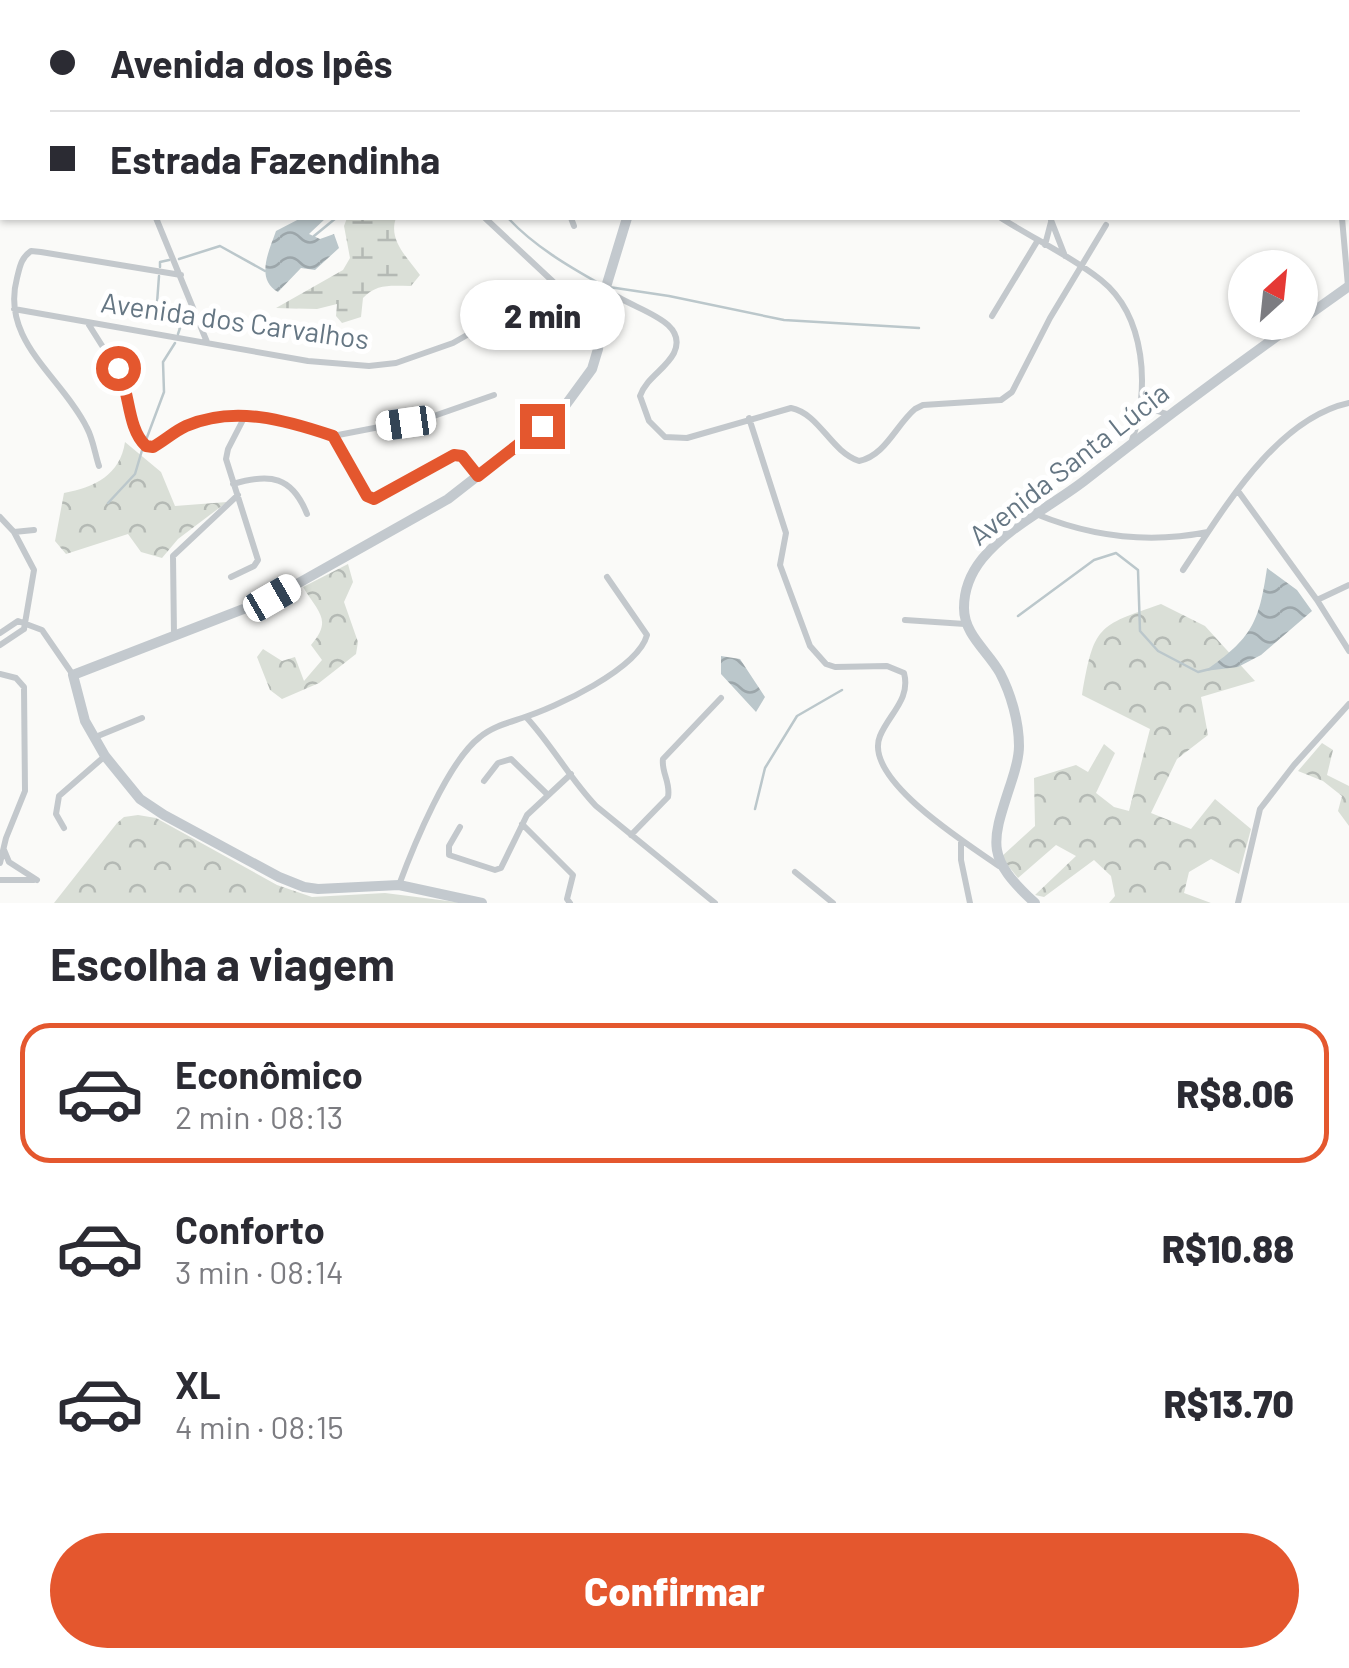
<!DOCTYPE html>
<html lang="pt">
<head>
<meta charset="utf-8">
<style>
	:root { --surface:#fff; --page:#f2f2f3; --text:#2b2b33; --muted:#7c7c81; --line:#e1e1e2; --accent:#e4572e }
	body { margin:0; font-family:Barlow,sans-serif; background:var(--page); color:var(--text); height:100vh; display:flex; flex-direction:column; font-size:38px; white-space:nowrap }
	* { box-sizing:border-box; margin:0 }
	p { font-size:32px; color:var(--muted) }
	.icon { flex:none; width:55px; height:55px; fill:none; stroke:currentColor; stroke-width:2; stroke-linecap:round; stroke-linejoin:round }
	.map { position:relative; height:903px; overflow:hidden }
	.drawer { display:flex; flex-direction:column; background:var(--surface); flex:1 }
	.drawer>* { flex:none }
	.banner { position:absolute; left:0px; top:0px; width:1350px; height:220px; box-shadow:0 2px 8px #0004; display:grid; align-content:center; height:220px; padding:0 50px; background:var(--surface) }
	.needle { width:65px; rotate:27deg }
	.buttons { position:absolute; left:1228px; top:250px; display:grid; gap:20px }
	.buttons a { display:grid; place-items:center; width:90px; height:90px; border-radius:50%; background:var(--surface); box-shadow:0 2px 8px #0004; font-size:50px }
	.end { position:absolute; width:45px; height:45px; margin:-22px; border:12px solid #e4572e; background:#fff; box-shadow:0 0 0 5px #fff }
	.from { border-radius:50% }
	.bubble { position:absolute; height:70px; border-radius:35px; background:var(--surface); box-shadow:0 2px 8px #0004; font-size:32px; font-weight:800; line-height:70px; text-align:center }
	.car { position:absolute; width:30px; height:60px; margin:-30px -15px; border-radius:12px; box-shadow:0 0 8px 2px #0007; background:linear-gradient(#fff 24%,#345 0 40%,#fff 0 76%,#345 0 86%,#fff 0) }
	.banner b { display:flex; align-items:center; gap:35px; height:95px; font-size:38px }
	.banner b+b { border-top:2px solid var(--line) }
	.banner i { width:25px; height:25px; background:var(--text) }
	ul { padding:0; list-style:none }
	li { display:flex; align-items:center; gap:30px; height:140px; margin:0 20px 15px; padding:0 30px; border:5px solid transparent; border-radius:30px }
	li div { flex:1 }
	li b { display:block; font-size:38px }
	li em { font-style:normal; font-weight:800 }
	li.selected { border-color:var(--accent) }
	li>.icon { width:90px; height:90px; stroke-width:1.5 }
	h2 { padding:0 50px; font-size:45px; line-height:120px }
	.button { display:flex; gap:20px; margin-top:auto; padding:20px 50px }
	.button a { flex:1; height:115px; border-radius:60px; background:var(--accent); color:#fff; font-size:40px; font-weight:800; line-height:115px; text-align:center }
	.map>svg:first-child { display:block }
</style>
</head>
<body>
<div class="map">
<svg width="1349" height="903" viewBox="0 0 1349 903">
	<defs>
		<pattern id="forest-crowns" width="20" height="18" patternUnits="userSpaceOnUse" patternTransform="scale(2.5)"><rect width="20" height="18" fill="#dadfd7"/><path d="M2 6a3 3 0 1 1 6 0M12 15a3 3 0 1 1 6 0" fill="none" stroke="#b4b9b4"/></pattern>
		<pattern id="wetland-marsh" width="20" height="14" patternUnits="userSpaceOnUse" patternTransform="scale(2.5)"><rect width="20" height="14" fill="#dadfd7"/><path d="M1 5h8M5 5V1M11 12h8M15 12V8" fill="none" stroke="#b4b9b4"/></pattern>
		<pattern id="water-waves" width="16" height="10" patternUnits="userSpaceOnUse" patternTransform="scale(2.5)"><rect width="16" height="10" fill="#bbc7cb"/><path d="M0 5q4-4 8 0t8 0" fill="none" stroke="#9ca6aa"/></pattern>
	</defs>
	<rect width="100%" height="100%" fill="#fafaf8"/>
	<path fill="url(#forest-crowns)" d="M125 442 161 472 175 506 227 502 178 539 162 558 141 552 128 534 66 554 55 541 64 493C95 487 120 475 125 442Z
		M348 564 353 582 344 602 358 642 356 654 319 683 282 699 270 690 257 657 263 649 282 661 295 657 304 681 322 660 311 645C333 620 318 612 303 587Z
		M1161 604 1205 626 1255 681 1201 697 1208 735 1177 759 1151 813 1191 829 1215 799 1251 829 1239 874 1211 859 1189 872 1184 893 1211 903H1109L1115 896 1111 876 1094 860 1044 897 1035 895 1076 856 1056 845 1018 878 1001 857 1035 826 1034 778 1076 765 1088 772 1104 744 1115 753 1096 793 1114 807 1129 811 1150 729 1082 695C1094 626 1097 626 1161 604Z
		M1322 743 1333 750 1327 775 1349 786V826L1338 811 1342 796 1323 781 1298 771Z
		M138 815 156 818 277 885 312 897 385 893 464 903H54L117 823 124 817Z"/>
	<path fill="url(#wetland-marsh)" d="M347 218H396C388 240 407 257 420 275L411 286C392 286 377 283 363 298L361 317 342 323 336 316 337 304 317 309 276 308 343 270 350 258 344 226Z"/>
	<path fill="url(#water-waves)" d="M301 218H326L309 234 320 239 334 234 339 248 315 270 301 268 278 292C255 279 269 251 276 231Z
		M1267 568 1297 590 1312 611 1261 655 1238 667 1205 671C1252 638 1259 623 1267 568Z
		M721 656 740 659 765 697 756 712 721 674Z"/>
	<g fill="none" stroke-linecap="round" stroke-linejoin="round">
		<path stroke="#bbc7cb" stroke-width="2.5" d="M1039 2V0
			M508 218C534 246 568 266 602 285
			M1058 218H1059
			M314 236 336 218
			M179 259 220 246 265 271
			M160 267V262L169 260
			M159 276 157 303 173 315 172 322 180 328 178 334
			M609 287 669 296 784 320 919 328
			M146 440 164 392 163 362 175 343
			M108 503 135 474 143 447
			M1018 616 1094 560 1116 553 1138 570 1140 631 1158 651 1198 672 1210 669
			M755 809 765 768 797 716 842 690"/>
		<path stroke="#bbc7cb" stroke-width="10" d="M91 0 94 2
			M171 0V2
			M211 0 215 2
			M278 2 281 0"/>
		<path stroke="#c3c8cc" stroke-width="6" d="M563 0 566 2
			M773 0 783 2
			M976 0 977 2
			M1178 0 1179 2
			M1069 2V0
			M1348 8 1349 3
			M1348 75H1349
			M1348 89 1349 86
			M156 218 207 342
			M485 218 562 290
			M571 218 574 226
			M1001 218C1034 239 1071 256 1101 280 1146 316 1150 390 1132 440
			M1342 218 1348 286
			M1051 220 1065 256
			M1045 245 1051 222
			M607 288C622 308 691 317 674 353 665 370 647 377 640 396L649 421 665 437 687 438 791 408C820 414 830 451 859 461 885 456 896 425 915 409L923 405 1001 400 1012 392 1050 318 1106 225
			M14 309 308 361 369 366 396 363 453 343 539 294 563 291 604 297
			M992 316 1038 240
			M89 325 125 382 136 434 146 446 153 447C165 440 175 431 186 426 234 404 287 420 333 436
			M1143 400 1151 409 1167 414
			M749 418 786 533 780 565 810 646 826 664 835 667 887 666 904 673C911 699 889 714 880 736 862 779 968 844 999 866
			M333 436 371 498H379L454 455 462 456 478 475
			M333 436 431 417 494 395
			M99 466C95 454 93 439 87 428 62 377 0 341 17 278 20 266 21 258 31 251L41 252 181 275
			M233 484C270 473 292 476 307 514
			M1238 491 1317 600 1349 651
			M1036 514C1092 537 1148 544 1208 532
			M0 517 14 532 34 570 24 629
			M14 532 34 530
			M1183 570C1222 512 1275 419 1349 403
			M231 577 254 566 258 560 226 459 228 449 245 416
			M1317 600 1349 585
			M905 620 965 624
			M0 633 18 621 42 630 73 675
			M174 635 173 556 238 495
			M0 645 24 629
			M0 674 16 678 24 687 25 791 6 838 0 863
			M526 717C552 745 570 779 596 806L715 903
			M93 738 142 718
			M484 781 498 763 511 759 548 795
			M522 824 573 875 567 899 570 903
			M460 827 449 846V855L495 870 501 868 527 815 571 774
			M64 828 56 814 59 796 105 756
			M631 835 668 797C671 783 661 772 663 759L721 698
			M961 840V860L970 903
			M4 850 9 862 37 880
			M795 872 833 903
			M0 880H34
			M399 885C413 847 448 761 480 737 492 727 507 723 522 718 555 708 638 669 647 635L607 577
			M1238 903 1260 809 1294 765 1349 704"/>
		<path stroke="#c3c9ce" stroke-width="10" d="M739 2 742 0
			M1300 321 1349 286
			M482 903 399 885 318 889 304 887 279 877 164 815 140 799 105 756 85 721 73 675 272 598 448 499 562 410 592 369 598 349 606 287 627 218
			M1035 903C985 857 991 844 1011 783 1015 771 1019 758 1019 746 1019 722 1011 694 1000 673 988 651 964 635 964 608 964 589 970 574 982 559 1009 526 1050 507 1084 481 1154 426 1224 374 1297 322"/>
	</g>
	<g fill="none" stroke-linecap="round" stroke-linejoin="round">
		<path stroke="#e4572e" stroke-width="12" d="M118 368C130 391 127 429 146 446L153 447C165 440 175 431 186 426 234 405 286 420 333 436L367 496 374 499 454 455 462 456 478 476 542 426"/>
	</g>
	<g text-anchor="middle" stroke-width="10" stroke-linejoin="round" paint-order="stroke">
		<g font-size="28" fill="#657683" stroke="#fff">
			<text transform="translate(235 321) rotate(8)" y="10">Avenida dos Carvalhos</text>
			<text transform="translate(1069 464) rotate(-38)" y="10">Avenida Santa Lúcia</text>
		</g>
	</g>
</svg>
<div class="buttons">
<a><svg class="needle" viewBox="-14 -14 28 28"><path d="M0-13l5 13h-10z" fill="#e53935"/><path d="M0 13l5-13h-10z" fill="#7c7c81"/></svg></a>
</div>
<i class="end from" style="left:118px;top:368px"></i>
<i class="end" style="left:542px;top:426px"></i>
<div class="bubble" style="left:460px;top:280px;width:165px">2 min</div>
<i class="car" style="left:406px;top:423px;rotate:262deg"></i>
<i class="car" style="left:272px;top:598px;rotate:60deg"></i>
<div class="banner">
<b><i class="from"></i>Avenida dos Ipês</b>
<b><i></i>Estrada Fazendinha</b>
</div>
</div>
<section class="drawer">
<h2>Escolha a viagem</h2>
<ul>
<li class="selected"><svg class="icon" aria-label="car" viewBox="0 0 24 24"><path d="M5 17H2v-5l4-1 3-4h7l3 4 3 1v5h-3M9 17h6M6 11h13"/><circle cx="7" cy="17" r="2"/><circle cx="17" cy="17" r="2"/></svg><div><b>Econômico</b><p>2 min · 08:13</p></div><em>R$8.06</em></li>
<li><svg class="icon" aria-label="car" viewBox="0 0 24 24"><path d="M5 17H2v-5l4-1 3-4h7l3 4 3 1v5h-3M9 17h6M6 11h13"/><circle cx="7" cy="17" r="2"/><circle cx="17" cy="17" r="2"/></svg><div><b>Conforto</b><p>3 min · 08:14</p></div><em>R$10.88</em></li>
<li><svg class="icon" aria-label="car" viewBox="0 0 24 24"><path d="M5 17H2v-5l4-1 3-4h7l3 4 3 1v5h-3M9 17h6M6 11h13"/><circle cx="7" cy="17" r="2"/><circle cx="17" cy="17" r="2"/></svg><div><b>XL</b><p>4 min · 08:15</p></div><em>R$13.70</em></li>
</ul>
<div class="button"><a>Confirmar</a></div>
</section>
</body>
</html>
